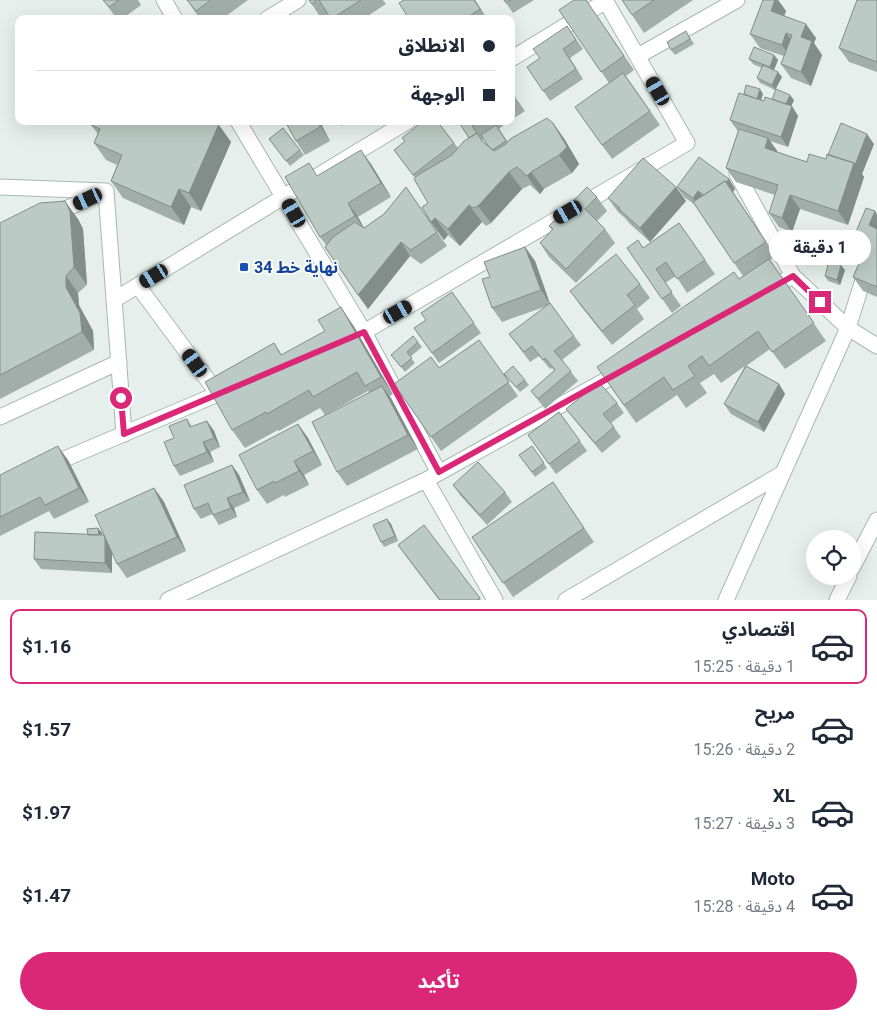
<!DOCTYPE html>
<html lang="ar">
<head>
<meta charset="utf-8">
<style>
	:root { --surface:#fff; --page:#f2f2f3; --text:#1f2937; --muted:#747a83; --line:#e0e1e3; --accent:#db2777 }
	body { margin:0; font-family:Roboto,"Noto Sans Arabic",sans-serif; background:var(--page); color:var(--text); direction:rtl; height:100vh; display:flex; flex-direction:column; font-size:19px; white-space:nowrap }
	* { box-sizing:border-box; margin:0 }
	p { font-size:16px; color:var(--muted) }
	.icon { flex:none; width:28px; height:28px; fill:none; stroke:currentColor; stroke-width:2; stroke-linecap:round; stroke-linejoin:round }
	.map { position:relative; height:600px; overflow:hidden; direction:ltr }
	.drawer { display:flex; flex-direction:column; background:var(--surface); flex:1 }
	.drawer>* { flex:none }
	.hud { position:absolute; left:15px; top:15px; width:500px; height:110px; border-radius:10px; box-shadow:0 5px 20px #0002; direction:rtl; display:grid; align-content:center; height:110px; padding:0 20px; background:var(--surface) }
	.fabs { position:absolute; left:806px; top:530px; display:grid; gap:10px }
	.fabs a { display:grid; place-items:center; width:55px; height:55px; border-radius:50%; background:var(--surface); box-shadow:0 5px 20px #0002; font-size:25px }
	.end { position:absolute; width:22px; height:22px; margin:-11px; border:6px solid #db2777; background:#fff; box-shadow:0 0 0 2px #fff }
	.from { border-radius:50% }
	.bubble { position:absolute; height:35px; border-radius:18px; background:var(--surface); box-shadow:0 5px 20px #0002; font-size:16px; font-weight:700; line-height:35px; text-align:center; direction:rtl }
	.car { position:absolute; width:15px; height:30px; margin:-15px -8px; border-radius:6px; box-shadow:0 0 4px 1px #0007; background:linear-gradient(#222 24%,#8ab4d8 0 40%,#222 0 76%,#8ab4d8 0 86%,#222 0) }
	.hud b { display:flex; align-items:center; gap:18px; height:48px; font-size:19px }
	.hud b+b { border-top:1px solid var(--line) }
	.hud i { width:12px; height:12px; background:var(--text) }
	ul { padding:9px 0 0; list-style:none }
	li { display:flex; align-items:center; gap:15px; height:75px; margin:0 10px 8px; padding:0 10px; border:2px solid transparent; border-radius:10px }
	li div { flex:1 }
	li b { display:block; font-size:19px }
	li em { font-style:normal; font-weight:700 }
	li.selected { border-color:var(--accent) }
	li>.icon { width:45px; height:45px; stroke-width:1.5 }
	.button { display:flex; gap:10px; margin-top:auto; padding:10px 20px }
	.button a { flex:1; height:58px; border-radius:30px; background:var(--accent); color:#fff; font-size:20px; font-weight:700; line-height:58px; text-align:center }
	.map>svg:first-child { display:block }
</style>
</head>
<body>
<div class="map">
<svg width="877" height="600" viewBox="0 0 877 600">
	<rect width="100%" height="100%" fill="#e6efeb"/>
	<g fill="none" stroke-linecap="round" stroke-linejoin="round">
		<defs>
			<path id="minor" d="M267 19 298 0
				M638 56 737 0
				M511 59 606 1
				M737 174 793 276 848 328 877 346
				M0 187 106 191 124 434
				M51 216 102 192
				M138 286 218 394
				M766 291 793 276
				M114 300 408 121
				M0 417 119 362
				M439 473 364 332 687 143 605 0
				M426 480 495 600
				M852 568 877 520
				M168 600 426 480 624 370
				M566 600 783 473
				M726 600 848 328 877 235
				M837 600 849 576"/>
			<path id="tertiary" d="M164 0 175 19
				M238 121 364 332 340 342
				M48 466 232 388"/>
		</defs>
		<use href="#minor" stroke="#a8b8b2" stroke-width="17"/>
		<use href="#tertiary" stroke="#a8b8b2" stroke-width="17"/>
		<use href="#minor" stroke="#fff" stroke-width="15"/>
		<use href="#tertiary" stroke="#fff" stroke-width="15"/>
	</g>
	<path fill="#a1aea9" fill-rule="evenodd" d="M103 0H138L141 5 122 19H117Z
		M187 0H248L222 19H200Z
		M309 0H383L386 4 363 19H331L328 14 321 18Z
		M404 0H475L487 19H409Z
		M504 0H534L513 13Z
		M586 0 634 70 626 76 660 125 612 159 575 107 609 83 559 10Z
		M622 0H693L644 33Z
		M763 0H778L786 11 784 16 816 38 814 43 822 55 811 86 791 78 781 64 784 56 760 48 750 34Z
		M877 0V72L849 62 839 48Z
		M567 26 583 49 570 58 583 79 550 101 527 67 540 58Z
		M689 36 694 44 675 55 671 50Z
		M774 55 778 60 774 70 778 72 782 77 775 90 760 83 757 78 762 68 753 64 749 59Z
		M511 91 525 111 511 120Z
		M744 94H763L761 100 764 101 772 99 794 100 791 106 798 116 788 147 770 141 778 153 807 162 826 159 874 144 862 174 864 177 848 225 800 209 792 232 779 227 769 213 775 195 736 182 726 168 738 131 737 130 730 120Z
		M93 121H216L231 142 201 211 191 207 184 225 123 198 111 181 117 165 106 160 94 143 98 134 91 125Z
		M285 121H331L322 126 330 141 305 155 296 141Z
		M338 121H350L341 126Z
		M437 121 458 148 469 138 458 121H509L499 129 508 142 553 123 565 140 579 164 572 173 544 189 540 194 530 185 522 189 491 223 486 226 482 222 460 246 448 235 444 240 431 222 428 203 415 178 394 150ZM484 139 489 147 482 140Z
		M283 128 304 155 290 166 269 139Z
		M371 164 391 197 358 217 364 228 384 214 406 187 447 246 421 264 410 256 368 309 325 247 326 245 320 237 318 176Z
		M729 179 735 189 733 192 776 256 770 260 826 341 785 369 770 349 746 366 779 384 785 394 764 432 731 414 724 404 745 366 721 383 714 374 700 383 707 393 686 408 677 395 636 423 597 367 743 276 694 204 684 197 677 187Z
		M676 187 686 201 650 242 629 223 626 219 618 212 608 198Z
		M597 197 607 211 597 221 605 229 615 243 576 283 549 257 540 243 552 230 549 226Z
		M875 211 877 215V297L863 291 853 277 860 261 850 246Z
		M78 219 83 229 87 285 78 293 79 305 93 331 94 350 0 399V223Z
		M679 223 715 274 687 293 676 276 665 283 681 306 672 313 627 248H643Z
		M525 247 535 261 550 304 581 345 562 360 578 381 545 409 531 391 555 371 552 368 550 369 539 356 530 362 509 334 547 306 502 322 492 308 490 277Z
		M845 270 840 285 828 281 825 276Z
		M640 284 650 298 637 309 644 319 612 345 580 305 570 291Z
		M452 292 481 333 439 363 414 328 426 320Z
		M353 325 393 394 390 396 418 449 347 486 337 472 369 392 368 391 325 415 320 408 279 431 278 430 245 448 232 430 274 343 282 355Z
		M479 340 518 396 441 451 394 384 439 368Z
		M418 342 422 347 410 357 415 363 405 372 391 355Z
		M504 374 525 380 529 385 520 392Z
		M617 403 624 413 611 423 621 437 602 453 573 418 566 409Z
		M559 412 587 451 556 474 528 435Z
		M187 419 192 427 207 421 214 431 220 447 210 452 214 462 180 476 174 466V438Z
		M298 424 308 438 322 465 304 475 309 485 285 497 284 495 267 504 257 490Z
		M532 446 547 468 535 477 519 455Z
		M68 460 89 502 54 519 49 511 0 536V475Z
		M232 465 239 475 250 501 234 508 237 517 219 525 212 514 201 519 194 509Z
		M553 482 594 542 513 597 472 537Z
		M453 485 505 492 512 502 487 525 460 495Z
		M154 488 164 502 186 551 127 578 117 564 112 552V573L41 569 34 559 88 535 98 528 102 533V535H104Z
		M387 519 391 524 398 541 384 547 381 542Z
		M424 525 481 600H439L408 559 398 545Z"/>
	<path fill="#838d89" d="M474 0H475L487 19 480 9Z
		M775 0H778L786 11 781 25 771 11Z
		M806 24 816 38 814 43 822 55 811 86 801 72V37Z
		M786 33 796 47 791 59 782 45Z
		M774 55 778 60 773 72 770 67Z
		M778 72 782 77 775 90 772 85Z
		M760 89 763 94 760 104 756 99Z
		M790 95 794 100 789 111 785 106Z
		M792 106 798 116 788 147 781 137Z
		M207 121H216L231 142 201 211 189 193Z
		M317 121H318L322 126 330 141Z
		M553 123 565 140 579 164 572 173 559 155Z
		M867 134 874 144 862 174 864 177 848 225 838 211 854 163Z
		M768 138 778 152 765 148Z
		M361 150 371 164 391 197 381 183Z
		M509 172 522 189 491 223 478 206Z
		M531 172 544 189 540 194 527 176Z
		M729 179 735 189 733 192 776 256 726 182Z
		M676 187 686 201 650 242 640 228Z
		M179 189 191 207 184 225 171 207Z
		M698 191 705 200 700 208 693 198Z
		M790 195 800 209 792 232 782 218Z
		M65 201 78 219 83 229 87 285 74 267Z
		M348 203 358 217 365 230 355 216Z
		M469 205 482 222 460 246 448 229Z
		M875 211 877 215V237L869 225Z
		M435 218 448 235 444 240 431 222Z
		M401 242 410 256 368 309 358 295Z
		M525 247 535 261 550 304 541 290Z
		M841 265 845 270 840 285 837 280Z
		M66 276 78 293 79 305 93 331 94 350 82 332 66 287Z
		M341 307 353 325 393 394 381 377Z
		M779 384 785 394 764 432 758 422Z
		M382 386 392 400 418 449 408 435Z
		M207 421 214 431 220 447 214 438Z
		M298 424 308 438 322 465 313 451Z
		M203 442 210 452 214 462 207 452Z
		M58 446 68 460 89 502 79 488Z
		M294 461 304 475 309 485 299 471Z
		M232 465 239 475 250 501 243 492Z
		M154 488 164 502 186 551 177 537Z
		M227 498 234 508 237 517 231 508Z
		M387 519 391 524 398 541 395 536Z
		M98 528 102 533 103 542 99 537Z
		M105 535 112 545V573L105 563Z"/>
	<path fill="#bbcac4" stroke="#838d89" d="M103 0H119L109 7Z
		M187 0H211L196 11Z
		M309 0H317L312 4Z
		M319 0H361L331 19Z
		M404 0H474L480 9 465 19H409L399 3Z
		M504 0H511L506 3Z
		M574 0H586L624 56 601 72 559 10Z
		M622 0H654L632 15Z
		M763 0H775L771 11 806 24 801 37 812 41 801 72 781 64 792 35 786 33 782 45 750 34Z
		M857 0H877V62L839 48Z
		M390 16 392 19H386Z
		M567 26 576 40 563 49 576 69 543 91 527 67 540 58 533 49Z
		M686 31 690 39 671 50 667 42Z
		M754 47 774 55 770 67 749 59Z
		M763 65 778 72 772 85 757 78Z
		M623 73 650 111 602 145 575 107Z
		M746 85 760 89 757 99 744 94Z
		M776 89 790 95 786 104 772 99Z
		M511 92 515 97 511 99Z
		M739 93 764 101 765 97 792 106 781 137 730 120Z
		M547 118 553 123 567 147 559 155 531 172 527 176 517 167 509 172 478 206 473 208 469 205 448 229 435 218 431 222 422 207 428 203 414 179 418 175 452 155 464 141 477 133 482 141 494 151 506 144 510 139Z
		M93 121H212L219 124 189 193 179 189 171 207 111 181 122 155 94 143 100 129 91 125Z
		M285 121H317L320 127 296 141Z
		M423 121H437L454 143 413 175 394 150 405 141 402 138Z
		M458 121H479L472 126 477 133 469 138Z
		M841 123 867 134 855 165 854 163 828 155Z
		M496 125 506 141 492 150 489 147 481 135Z
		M283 128 300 150 286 161 269 139Z
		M739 129 768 138 765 148 807 162 809 154 826 159 827 154 854 163 838 211 790 195 782 218 769 213 778 185 726 168Z
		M361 150 381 183 348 203 355 216 320 237 285 177 309 163 317 176Z
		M699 157 729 179 726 182 725 181 704 195 698 191 693 198 677 187Z
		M643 158 676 187 640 228 619 209 620 208 608 198Z
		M725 181 766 242 734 263 693 202Z
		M406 187 437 232 411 250 401 242 358 295 325 247 333 237 355 222 364 228 384 214Z
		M587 187 597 197 585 209 605 229 566 269 540 243 553 229 549 226Z
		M65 201 70 211 74 267 66 276V287L80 313 82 332 0 375V223L40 203Z
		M866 208 875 211 869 225 877 229V287L853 277 864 252 850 246Z
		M679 223 705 260 677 279 666 262 656 269 672 292 662 299 627 248 638 240 643 248Z
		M525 247 541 290 492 308 482 279 490 277 484 262Z
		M616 254 640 284 627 295 635 305 602 331 570 291Z
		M769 259 814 323 772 352 758 331 709 366 702 356 688 366 695 376 673 390 664 377 624 405 597 367 734 272 739 279Z
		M829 261 841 265 837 280 825 276Z
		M452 292 474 323 432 353 414 328 426 320 421 313Z
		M550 303 574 336 554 351 571 371 538 399 531 391 555 370 545 358 543 360 532 346 524 352 509 334Z
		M341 307 381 377 365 386 357 372 313 397 309 390 267 414 266 412 232 430 205 382 274 343 281 355 325 331 318 320Z
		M413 336 418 342 407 352 412 358 401 367 391 355Z
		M479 340 509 382 431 437 394 384 431 357 439 368Z
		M513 366 525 380 516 387 504 374Z
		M746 366 779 384 758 422 724 404Z
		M599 382 617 403 603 414 614 427 595 443 566 409Z
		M382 386 408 435 337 472 312 422Z
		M559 412 580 441 549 464 528 435Z
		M187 419 190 427 207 421 214 438 203 442 207 452 174 466 164 442 174 438 169 426Z
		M298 424 313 451 294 461 299 471 275 483 274 481 257 490 239 455Z
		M58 446 79 488 45 505 40 497 0 517V475Z
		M532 446 544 463 532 472 519 455Z
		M478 462 505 492 480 515 453 485Z
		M232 465 243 492 227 498 231 508 213 515 208 503 194 509 184 485Z
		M553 482 584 528 503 583 472 537Z
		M154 488 177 537 117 564 95 515Z
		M387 519 395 536 381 542 373 525Z
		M424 525 480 598 477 600H440L398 545Z
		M98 528 99 535H88L87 529Z
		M35 532 104 535 105 538V563L34 559Z"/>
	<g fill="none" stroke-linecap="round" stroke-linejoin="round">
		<path stroke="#db2777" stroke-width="6" d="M121 398 124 434 364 332 439 472 793 276 820 302"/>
	</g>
	<rect fill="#1a4fb4" stroke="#f7fbf9" stroke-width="2" x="239" y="262" width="10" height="10" rx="2.5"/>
	<g text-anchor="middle" stroke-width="4" stroke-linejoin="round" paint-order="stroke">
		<g font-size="16" font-weight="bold" fill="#164399" stroke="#f7fbf9" text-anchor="start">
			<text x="254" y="273">نهاية خط 34</text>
		</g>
	</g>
</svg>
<div class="fabs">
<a><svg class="icon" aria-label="locate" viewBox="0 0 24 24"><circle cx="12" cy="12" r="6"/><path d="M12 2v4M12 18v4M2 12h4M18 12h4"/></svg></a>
</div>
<i class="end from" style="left:121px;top:398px"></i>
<i class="end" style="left:820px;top:302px"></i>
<div class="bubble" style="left:769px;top:230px;width:102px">1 دقيقة</div>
<i class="car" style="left:658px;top:91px;rotate:330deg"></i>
<i class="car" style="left:88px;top:199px;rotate:245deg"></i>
<i class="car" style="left:568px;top:212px;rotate:240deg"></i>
<i class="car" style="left:294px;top:213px;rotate:330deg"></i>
<i class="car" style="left:154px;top:276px;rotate:239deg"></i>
<i class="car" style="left:398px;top:312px;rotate:60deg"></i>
<i class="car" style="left:195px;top:363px;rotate:324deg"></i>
<div class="hud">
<b><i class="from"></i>الانطلاق</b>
<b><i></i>الوجهة</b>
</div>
</div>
<section class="drawer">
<ul>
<li class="selected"><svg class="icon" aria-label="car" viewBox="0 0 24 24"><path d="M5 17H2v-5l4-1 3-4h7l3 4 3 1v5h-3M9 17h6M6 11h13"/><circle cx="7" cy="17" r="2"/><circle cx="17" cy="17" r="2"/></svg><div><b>اقتصادي</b><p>1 دقيقة · 15:25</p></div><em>$1.16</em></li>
<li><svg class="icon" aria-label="car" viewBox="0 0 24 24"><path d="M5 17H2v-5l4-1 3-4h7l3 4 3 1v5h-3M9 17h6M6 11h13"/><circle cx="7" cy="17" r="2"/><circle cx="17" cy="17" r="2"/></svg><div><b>مريح</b><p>2 دقيقة · 15:26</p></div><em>$1.57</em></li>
<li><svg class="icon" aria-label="car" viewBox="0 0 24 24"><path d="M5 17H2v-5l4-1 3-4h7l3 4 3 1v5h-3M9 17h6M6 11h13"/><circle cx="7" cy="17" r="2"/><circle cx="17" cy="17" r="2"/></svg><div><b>XL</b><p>3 دقيقة · 15:27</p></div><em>$1.97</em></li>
<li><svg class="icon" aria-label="car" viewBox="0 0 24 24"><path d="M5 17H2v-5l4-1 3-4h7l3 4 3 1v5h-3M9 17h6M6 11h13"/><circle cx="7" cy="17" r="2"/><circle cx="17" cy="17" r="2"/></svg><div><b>Moto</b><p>4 دقيقة · 15:28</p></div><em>$1.47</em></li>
</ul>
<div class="button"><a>تأكيد</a></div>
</section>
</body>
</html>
